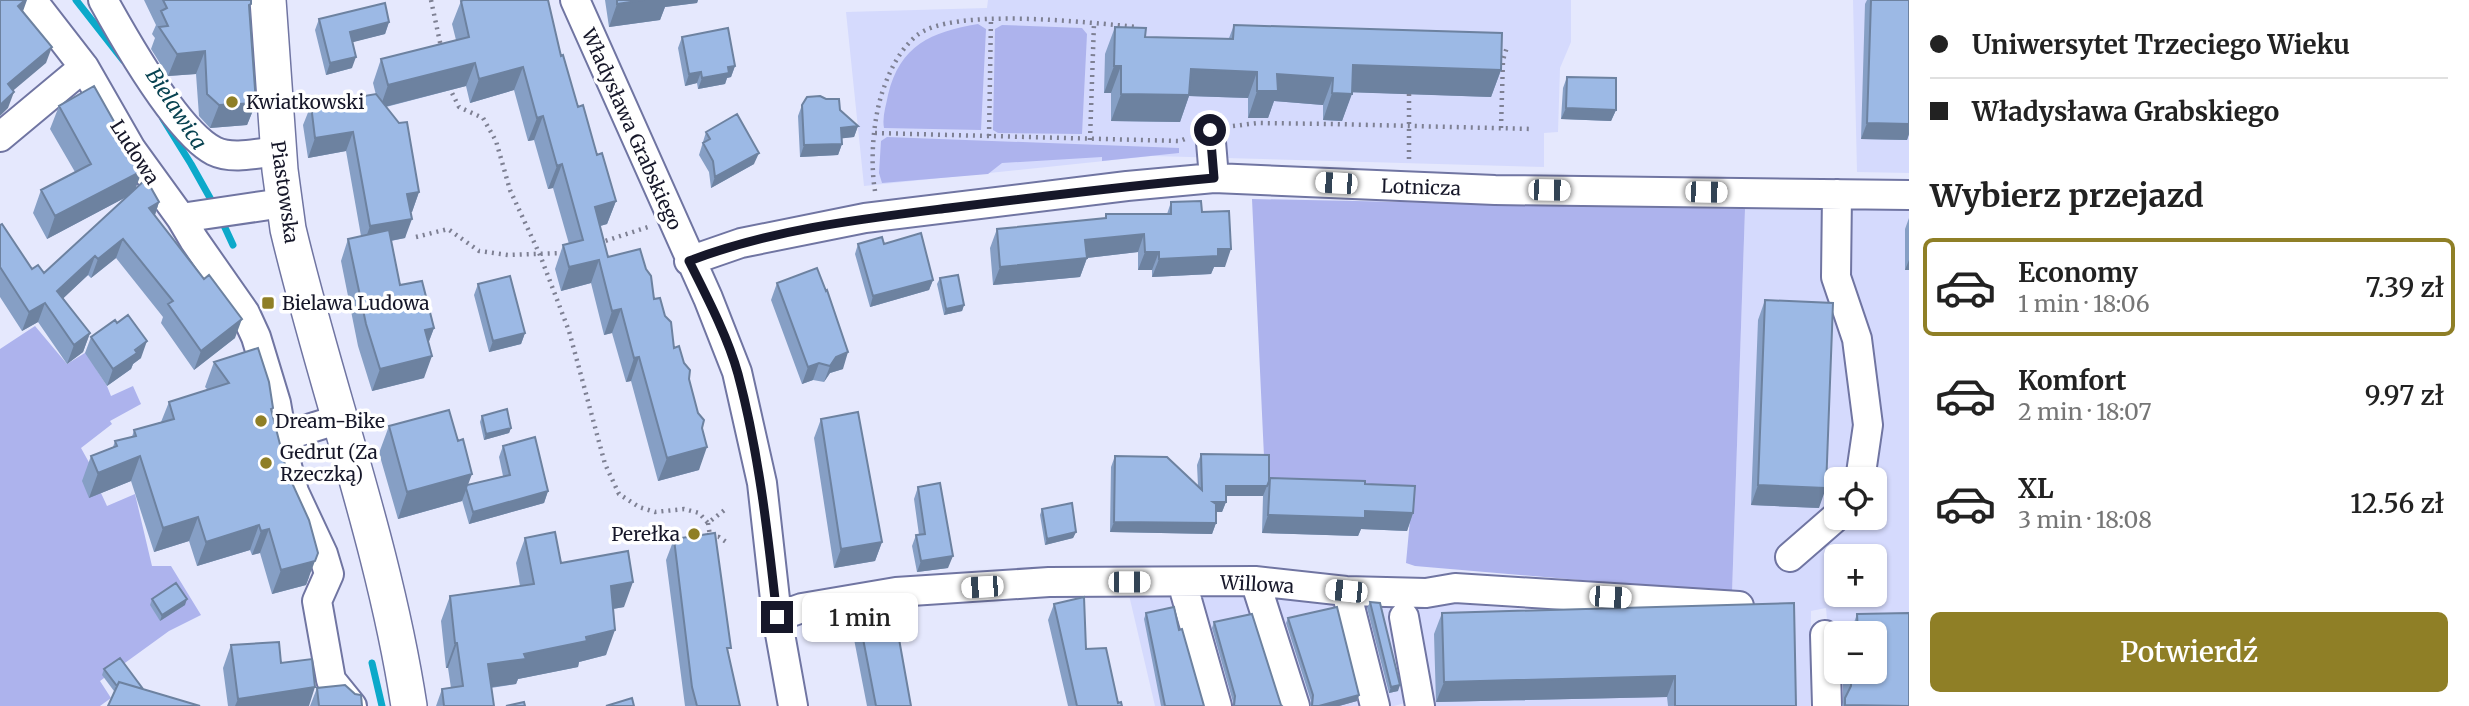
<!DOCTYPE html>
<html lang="pl">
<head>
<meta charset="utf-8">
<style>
	:root { --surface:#fff; --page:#f6f6f6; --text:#222; --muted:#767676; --line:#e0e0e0; --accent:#8f7f26 }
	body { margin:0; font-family:Merriweather,serif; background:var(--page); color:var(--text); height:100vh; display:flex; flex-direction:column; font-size:26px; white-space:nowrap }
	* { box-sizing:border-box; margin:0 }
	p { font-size:23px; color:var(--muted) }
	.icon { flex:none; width:38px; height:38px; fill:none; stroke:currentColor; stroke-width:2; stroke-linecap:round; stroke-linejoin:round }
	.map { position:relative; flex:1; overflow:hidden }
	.sheet { display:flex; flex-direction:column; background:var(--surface); width:560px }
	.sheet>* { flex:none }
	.guide { display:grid; align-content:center; height:154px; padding:0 21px; background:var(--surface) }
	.buttons { position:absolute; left:1824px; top:467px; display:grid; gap:14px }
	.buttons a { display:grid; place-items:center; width:63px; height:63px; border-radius:10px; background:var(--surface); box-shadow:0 2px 5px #0004; font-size:35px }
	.end { position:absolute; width:32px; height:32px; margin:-16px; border:9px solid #161729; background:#fff; box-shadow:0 0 0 4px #fff }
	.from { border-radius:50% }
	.bubble { position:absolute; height:49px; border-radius:10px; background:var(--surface); box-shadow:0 2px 5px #0004; font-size:23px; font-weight:600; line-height:49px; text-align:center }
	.car { position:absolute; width:21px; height:42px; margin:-21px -10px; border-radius:9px; box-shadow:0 0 5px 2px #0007; background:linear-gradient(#fff 24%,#345 0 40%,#fff 0 76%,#345 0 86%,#fff 0) }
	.guide b { display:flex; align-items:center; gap:24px; height:66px; font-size:26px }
	.guide b+b { border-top:2px solid var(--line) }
	.guide i { width:18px; height:18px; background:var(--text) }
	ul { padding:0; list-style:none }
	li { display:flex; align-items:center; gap:21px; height:98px; margin:0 14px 10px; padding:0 7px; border:4px solid transparent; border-radius:10px }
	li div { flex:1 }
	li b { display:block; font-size:26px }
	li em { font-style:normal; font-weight:600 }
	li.selected { border-color:var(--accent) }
	li>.icon { width:63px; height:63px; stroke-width:1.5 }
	h2 { padding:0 21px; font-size:32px; line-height:84px }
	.cta { display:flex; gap:14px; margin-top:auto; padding:14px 21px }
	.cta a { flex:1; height:80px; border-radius:10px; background:var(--accent); color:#fff; font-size:28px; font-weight:600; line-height:80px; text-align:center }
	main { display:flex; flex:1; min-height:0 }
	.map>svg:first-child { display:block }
</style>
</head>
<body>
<main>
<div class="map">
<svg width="1909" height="706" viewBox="0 0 1909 706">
	<rect width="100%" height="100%" fill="#e5e8fd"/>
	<path fill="#d5dafd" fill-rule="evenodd" d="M988 0H1571V42L1560 68 1558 132 1544 133V167L1152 156 864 186 846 12 987 8Z
		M1853 0H1909V173L1857 172Z
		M1797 208 1909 209V706H1834L1826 608 1811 611 1810 706H1406L1405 703 1394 706H1155L1129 595 1382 598 1712 624 1732 593 1745 209 1796 210ZM1836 480H1874V518H1836ZM1836 556H1874V595H1836ZM1836 634H1874V672H1836Z"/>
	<path fill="#adb3ed" d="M978 24 986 29 981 130 884 128C882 117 886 106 888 95 900 45 931 32 978 24Z
		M1002 25 1082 28 1087 34 1082 134 998 133 993 130 995 29Z
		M887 137 1179 148V153L1102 161V157L1002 163 988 174 882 183 879 173 881 141Z
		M1252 199 1745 209 1732 593 1415 566 1406 563 1412 498 1265 478Z
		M35 326 67 364 101 343 96 369 107 386 111 396 133 386 141 404 110 421 112 424 81 448 96 475 89 497 101 493 107 506 135 494 152 566H171L201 615 169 631 100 681 111 698 100 706H0V349Z"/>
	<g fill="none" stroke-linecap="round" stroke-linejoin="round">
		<path stroke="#0ca9ca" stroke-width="7" d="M76 0 123 60
			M163 119 191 164 214 205
			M221 219 233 245
			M372 663 382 706"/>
		<defs>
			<path id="minor" d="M32 0 84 67 131 149 181 218 283 203
				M103 0C124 38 177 132 214 151 232 160 259 153 278 151
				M575 0 708 298 737 372 762 483 777 617 793 706
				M1210 130 1214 178
				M0 137 84 67
				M1837 194 1836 277 1857 339 1868 425 1860 480
				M181 218 194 240 245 313 256 337 276 403 287 466 294 492 323 554 329 574 317 601 331 680 352 706
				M689 261 741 243 865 218 1127 186 1214 178 1495 190 1909 195
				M282 437 340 419
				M1790 557 1836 517
				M1255 581 1295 706
				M1182 582 1217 706
				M1346 591 1375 706
				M777 617 802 608 896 592 1049 582 1255 581 1346 591 1426 593 1455 588 1739 606
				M1404 617 1420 706
				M1825 635 1827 706"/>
			<path id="major" d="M268 0 280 170 288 229C326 389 384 543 409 706"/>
		</defs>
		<use href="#minor" stroke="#7075a2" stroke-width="32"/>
		<use href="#major" stroke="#7075a2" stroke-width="38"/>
		<path stroke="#7e8093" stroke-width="4.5" stroke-dasharray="2 5" stroke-linecap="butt" d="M431 0 441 47
			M449 87 459 107 483 118 496 141 510 190 540 255 569 331 605 464 619 494 639 507 655 512 684 509 699 513 708 523 727 508
			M1409 94V163
			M1233 126 1258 123 1332 124 1533 129
			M1501 128 1503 60 1507 47
			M875 133 1180 141 1187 138
			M989 136 991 18
			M1090 140 1094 23
			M875 191C870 162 873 119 883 90 890 70 899 51 916 36 952 6 1090 23 1138 27
			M416 237 448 229 479 251 508 255 564 253
			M599 243 648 227
			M708 523 710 536 719 537 729 544"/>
		<use href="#minor" stroke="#fff" stroke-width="28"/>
		<use href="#major" stroke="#fff" stroke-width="35"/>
	</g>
	<path fill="#869fc5" d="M144 0H251L250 9 256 103 247 125 210 128 199 116 196 74 168 76 151 49 155 38 152 34 156 25Z
		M605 0H698L697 3 665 7 660 20 609 27Z
		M1867 0H1909V134L1907 140 1861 139 1865 4Z
		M461 1 561 56 578 107 616 201 607 224 600 226 608 257 654 299 674 348 689 379 702 428 699 470 658 481 631 381 626 382 612 333 604 335 591 283 561 291 555 269 563 245 569 244 553 188 548 189 534 140 528 141 514 90 470 103 466 86 386 107 419 192 412 212H411L405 238 391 241 400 285 434 328 428 344 424 378 372 391 358 346 341 261 348 239 361 236 346 151 308 158 303 125 311 105 376 95 373 83 381 59 456 40 452 24Z
		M319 19 389 22 385 34 352 42V68L326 75 315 30Z
		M1234 25 1501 70 1491 97 1352 92 1342 121 1323 120V105L1274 101 1268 118H1248V98L1189 96 1180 122 1111 121V93H1104L1105 54 1115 27 1145 37 1229 38Z
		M682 37 735 66 731 77 727 78 725 84 698 89 697 83 685 86 678 48Z
		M1567 77 1616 110 1611 121 1561 119 1563 88Z
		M802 105 840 110 858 126 854 137 842 138V144L838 155 800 157 798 116Z
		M59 106 135 189 159 202 155 215 235 338 194 370 161 323 163 317 116 258 91 278 88 275 63 298 90 333 83 352 67 364 38 322 22 331 0 297V225L32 269 44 273 126 197 47 239 33 213 41 190 75 172 50 129Z
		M706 132 754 164 711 188 709 172 699 155Z
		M1171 202 1202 212 1225 267H1214L1211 274 1152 277V270H1138V252L1087 258 1080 277 993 285 990 248 997 229 1104 219 1106 214H1167Z
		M1909 218V270H1905V229Z
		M858 244H884L933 280 929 290 870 307 855 254Z
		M940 278 964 305 962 311 944 315 937 284Z
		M777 283 843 369 830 373 824 382 813 380 802 384 771 300Z
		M478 284 525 333 521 344 489 352 474 295Z
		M1765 300 1819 508 1751 505 1758 320Z
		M91 337 141 358 133 364 131 369 107 386 85 353Z
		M214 362 273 408 272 412 309 577 306 585 272 594 260 553 252 555 250 550 197 566 189 541 154 552 131 481 89 498 82 481 91 456 113 447 115 441 132 437 134 430 161 422 169 402 208 390 205 387Z
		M482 416 511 428 509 433 484 440 480 422Z
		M821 419 882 542 875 561 834 568 814 438Z
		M389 426 467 485 503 476 499 457 503 446 548 491 544 503 469 524 462 500V501L398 519 379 453Z
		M1201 454 1269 481 1365 484 1413 513 1407 531 1361 529 1358 536 1262 533 1263 496H1226V502L1222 512H1216V523L1212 534 1110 532 1111 467 1115 456 1198 486 1197 465Z
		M918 487 948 568 917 572 912 546 916 535H919L914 499Z
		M1042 509 1076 532 1073 538 1045 545 1040 515Z
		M525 538 624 607 613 609 606 655 579 662 578 667 518 679 516 684 491 688 494 706H436L442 689 451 688 448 668H446L441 621 450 596 520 586 516 563Z
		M674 539 728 655 740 706H685L666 560Z
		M152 599 185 605 160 621 150 605Z
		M1370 602 1398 691 1389 693 1367 608Z
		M1054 604 1086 649 1118 703 1122 706H1068L1048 620Z
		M1146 613 1179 630 1204 706H1161L1144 619Z
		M1442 613 1796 706H1668L1667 697 1436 702 1434 634Z
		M1909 613V706H1842L1843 702V682L1847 672H1874V634H1850L1857 614Z
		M859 618 911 706H867L853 634Z
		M1288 618 1359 695 1357 701 1339 706H1310L1311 701 1286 623Z
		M1214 622 1282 706H1233V702L1212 628Z
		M231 645 281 663 309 706H228L223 668Z
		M104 669 143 689 114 691 102 675Z
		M317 688 362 706H310Z"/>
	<path fill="#6d82a0" d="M25 0H27L22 14 18 6Z
		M644 0H698L697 3 665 7 660 20 609 27 617 4Z
		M389 22 385 34 346 44 350 32Z
		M52 47 46 63 2 100 8 84Z
		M205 51 196 74 168 76 177 54Z
		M356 57 352 68 326 75 330 63Z
		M475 63 466 86 380 108 388 85Z
		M1353 65 1501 70 1491 97 1343 92Z
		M735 66 731 77 727 78 725 84 698 89 702 78 728 67Z
		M1114 66H1121L1111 93H1104Z
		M523 67 514 90 470 103 479 79Z
		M1191 69 1257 72 1248 98 1189 96 1180 122 1111 121 1121 94Z
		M701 72 697 83 685 86 689 74Z
		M1277 74 1333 78 1323 105 1274 101 1268 118H1248L1257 91Z
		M14 92 8 108 0 116V105Z
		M1332 93 1352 94 1342 121 1323 120Z
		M256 103 247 125 210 128 219 105Z
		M1566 108 1616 110 1611 121 1561 119Z
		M543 116 534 140 528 141 537 118Z
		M1867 123 1909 124V134L1907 140 1861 139Z
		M858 126 854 137 837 139 841 128Z
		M353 132 346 151 308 158 315 138Z
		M842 144 838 155 800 157 804 145Z
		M759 153 754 164 711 188 715 177Z
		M562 164 553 188 548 189 557 166Z
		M142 171 134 193 47 239 55 216Z
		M419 192 412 212 400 214 407 194Z
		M616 201 607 224 586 230 595 207Z
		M159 202 153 221 149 208Z
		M412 219 405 238 363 246 370 226Z
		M1144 234 1138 252 1078 259 1085 240Z
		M123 239 116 258 91 278 98 259Z
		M1218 249H1231L1225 267H1214L1211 274 1152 277 1159 259Z
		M1145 252H1159L1152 270H1138Z
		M95 256 88 275 51 310 57 291Z
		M1087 258 1080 277 993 285 1000 267Z
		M599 260 591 283 561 291 569 267Z
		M1909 260V270H1905Z
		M933 280 929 290 870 307 873 296Z
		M45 303 38 322 22 331 29 312Z
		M964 305 962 311 944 315 946 309Z
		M621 309 612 333 604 335 612 311Z
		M242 319 235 338 194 370 201 351Z
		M434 328 426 349 425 330Z
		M90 333 83 352 67 364 74 345Z
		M525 333 521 344 489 352 493 341Z
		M147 341 141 358 133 364 131 369 107 386 113 369Z
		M848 352 843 369 830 373 824 382 830 366 836 357Z
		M432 356 424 378 372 391 380 369Z
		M639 357 631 381 626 382 634 358Z
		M819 363 813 380 802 384 808 367Z
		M511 428 509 433 484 440 486 434Z
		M707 447 699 470 658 481 667 458Z
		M140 456 131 481 89 498 98 473Z
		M472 474 462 501 398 519 407 492Z
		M1758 485 1826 488 1819 508 1751 505Z
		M1226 486H1267L1263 496H1222Z
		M548 491 544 503 469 524 473 512Z
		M1213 502H1226L1222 512H1209Z
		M1365 511 1413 513 1407 531 1361 529 1358 536 1262 533 1268 515Z
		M198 517 189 541 154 552 163 528Z
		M1114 522 1216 523 1212 534 1110 532Z
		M259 525 250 550 197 566 206 542Z
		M269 529 260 553 252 555 261 531Z
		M1076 532 1073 538 1045 545 1047 539Z
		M882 542 875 561 834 568 841 549Z
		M318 553 306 585 272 594 281 570Z
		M953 556 948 568 917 572 921 561Z
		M633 582 624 607 601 611 611 586Z
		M187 599 185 605 160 621 162 615Z
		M615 630 606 655 579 662 578 667 518 679 516 684 478 689 488 664Z
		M455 643H457L448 668H446Z
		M1675 676 1667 697 1436 702 1444 682Z
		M1400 685 1398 691 1389 693 1391 687Z
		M315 687 309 706H235L238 699Z
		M1359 695 1357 701 1339 706H1319Z"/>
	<path fill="#9cb9e5" stroke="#6d82a0" stroke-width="2" d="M0 0H25L18 6 52 47 8 84 14 92 0 105Z
		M163 0H251V4L249 5 256 103 219 105 207 94 205 51 177 54 159 27 168 26 161 11 167 8Z
		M463 0H548L561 56 563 55 578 107 583 105 597 155 602 153 616 201 595 207 608 257 640 249 646 269 651 276 654 299 660 298 665 316 671 322 674 348 679 346 684 363 690 370 689 379 698 413 704 420 702 428 707 447 667 458 639 357 634 358 621 309 612 311 599 260 569 267 563 245 583 240 562 164 557 166 543 116 537 118 523 67 479 79 475 63 388 85 381 59 469 37 461 1Z
		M617 0H644L617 4Z
		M1871 0H1909V124L1867 123Z
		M385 3 389 22 350 32 356 57 330 63 319 19Z
		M1234 25 1502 33 1501 70 1353 65 1352 94 1332 93 1333 78 1277 74 1278 91H1257V72L1191 69 1189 95 1121 94V66H1114L1115 27 1146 28 1145 37 1233 39Z
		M728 28 735 66 728 67 729 73 702 78 701 72 689 74 682 37Z
		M1567 77 1616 78V110L1566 108Z
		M94 86 142 171 55 216 41 190 91 164 59 106Z
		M376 94 399 123 407 122 419 192 407 194 412 219 370 226 353 132 315 138 311 105Z
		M820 96 826 99H839L840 110 858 126 841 128 842 144 804 145 802 105 807 97Z
		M737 114 759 153 715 177 713 161 703 143 710 139 706 132Z
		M146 179 159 202 149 208 204 279 209 275 242 319 201 351 168 304 173 301 123 239 98 259 95 256 57 291 90 333 74 345 45 303 29 312 0 267V225L2 224 32 269 38 265 44 273Z
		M1201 201 1202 212 1229 211 1231 249H1218V256L1159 259V252H1145L1144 234 1085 240 1087 258 1000 267 997 229 1106 218V214H1171V202Z
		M389 230 400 285 422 281 434 328 425 330 432 356 380 369 366 324 348 239Z
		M921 233 933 280 873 296 858 244 882 237 884 244Z
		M817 268 826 291 827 290 848 352 836 357 830 366 819 363 808 367 777 283Z
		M958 275 964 305 946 309 940 278Z
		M510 276 525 333 493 341 478 284Z
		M1765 300 1833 303 1826 488 1758 485Z
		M128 315 147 341 135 350 137 353 113 369 91 337 115 320 117 323Z
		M258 348 269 382 273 408 271 409 287 472 309 520 318 553 315 561 281 570 269 529 261 531 259 525 206 542 198 517 163 528 140 456 98 473 91 456 117 446 115 441 136 436 134 430 174 419 169 402 229 383 214 362Z
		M507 409 511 428 486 434 482 416Z
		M449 410 458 441 463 439 472 474 407 492 389 426Z
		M858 412 882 542 841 549 821 419Z
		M535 437 548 491 473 512 466 488 467 485 510 475 503 446Z
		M1201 454 1269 455V481L1267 486H1226V502H1213L1216 504V523L1114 522 1115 456 1167 457 1202 490Z
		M1270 478 1365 481V484L1415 486 1413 513 1365 511V518L1268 515Z
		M940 483 953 556 921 561 916 535 925 534 918 487Z
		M1072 503 1076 532 1047 539 1042 509Z
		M555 532 561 563 628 551 633 582 611 586 615 630 586 637 587 641 524 654 526 659 488 664 494 706H444L442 689 463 686 457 643H455L450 596 534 584 525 538Z
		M715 533 731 648H727L740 706H697L692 687 674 539Z
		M176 583 187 599 162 615 152 599Z
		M1084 597 1086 649 1106 648 1118 703 1121 702 1122 706H1077L1054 604Z
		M1370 602 1380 603 1400 685 1391 687Z
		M1794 603 1796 706H1675V676L1444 682 1442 613Z
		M1174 607 1179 630 1182 629 1204 706H1165L1146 613Z
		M1337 607 1359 695 1319 706H1312L1313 695 1288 618Z
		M894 611 911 706H876L859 618Z
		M1909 613V706L1845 705V698L1851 686V672H1874V634H1858L1857 614Z
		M1252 614 1281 705 1282 706H1234L1235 696 1214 622Z
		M279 642 281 663 312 659 315 687 238 699 231 645Z
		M120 658 143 689 119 682 117 686 104 669Z
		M119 682 200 706H108Z
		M345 685 355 694 361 695 362 706H319L317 688Z
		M632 698 634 706H606Z
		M524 702 525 706H506Z"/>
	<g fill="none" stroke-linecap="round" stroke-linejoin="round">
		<path stroke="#161729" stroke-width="9" d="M777 617C768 535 759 453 738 374 728 337 706 295 689 261 773 229 861 219 949 208 1037 197 1125 186 1214 178L1210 130"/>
	</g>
	<g fill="#8f7f26" stroke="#fff" stroke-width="2.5">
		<circle cx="232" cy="102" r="7"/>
		<rect x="261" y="296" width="14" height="14" rx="3.5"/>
		<circle cx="261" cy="421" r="7"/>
		<circle cx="266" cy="463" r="7"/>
		<circle cx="694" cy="534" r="7"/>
	</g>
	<g text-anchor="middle" stroke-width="7" stroke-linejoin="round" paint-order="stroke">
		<g font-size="19" fill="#161729" stroke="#fff" text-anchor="start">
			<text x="246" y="109">Kwiatkowski</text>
			<text x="282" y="310">Bielawa Ludowa</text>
			<text x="275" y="428">Dream-Bike</text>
			<text x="280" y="459">Gedrut (Za<tspan x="280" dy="22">Rzeczką)</tspan></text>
			<text x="680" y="541" text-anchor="end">Perełka</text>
		</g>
		<g font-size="19" fill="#161729" stroke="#fff">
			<text transform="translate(632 129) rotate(66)" y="7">Władysława Grabskiego</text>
			<text transform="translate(135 152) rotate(57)" y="7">Ludowa</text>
			<text transform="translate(1421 187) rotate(2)" y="7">Lotnicza</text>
			<text transform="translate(285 192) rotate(82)" y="7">Piastowska</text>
			<text transform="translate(1257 584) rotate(3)" y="7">Willowa</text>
		</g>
		<g font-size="21" font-style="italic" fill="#084351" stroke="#fff">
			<text transform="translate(176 109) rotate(57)" y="7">Bielawica</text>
		</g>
	</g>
</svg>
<div class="buttons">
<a><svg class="icon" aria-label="locate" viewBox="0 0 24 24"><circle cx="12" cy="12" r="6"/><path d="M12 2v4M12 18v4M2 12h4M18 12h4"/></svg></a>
<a>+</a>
<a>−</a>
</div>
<i class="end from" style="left:1210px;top:130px"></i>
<i class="end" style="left:777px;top:617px"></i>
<div class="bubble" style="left:802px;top:593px;width:116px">1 min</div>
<i class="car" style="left:1336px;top:183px;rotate:273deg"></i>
<i class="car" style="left:1549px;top:190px;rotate:91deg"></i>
<i class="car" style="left:1706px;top:192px;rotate:91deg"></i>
<i class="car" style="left:1129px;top:582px;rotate:90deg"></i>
<i class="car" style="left:982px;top:587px;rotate:266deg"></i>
<i class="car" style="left:1346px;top:591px;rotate:276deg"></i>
<i class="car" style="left:1610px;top:597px;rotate:94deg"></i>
</div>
<section class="sheet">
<div class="guide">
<b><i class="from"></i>Uniwersytet Trzeciego Wieku</b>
<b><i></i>Władysława Grabskiego</b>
</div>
<h2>Wybierz przejazd</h2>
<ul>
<li class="selected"><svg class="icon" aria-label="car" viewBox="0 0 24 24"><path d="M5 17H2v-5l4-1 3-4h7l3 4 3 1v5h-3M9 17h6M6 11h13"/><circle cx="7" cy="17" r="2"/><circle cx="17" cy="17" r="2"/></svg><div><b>Economy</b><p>1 min · 18:06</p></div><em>7.39 zł</em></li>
<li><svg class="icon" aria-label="car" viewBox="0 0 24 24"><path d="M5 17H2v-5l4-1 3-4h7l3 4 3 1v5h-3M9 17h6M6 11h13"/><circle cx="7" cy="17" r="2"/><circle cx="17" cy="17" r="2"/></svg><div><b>Komfort</b><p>2 min · 18:07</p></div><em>9.97 zł</em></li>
<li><svg class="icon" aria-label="car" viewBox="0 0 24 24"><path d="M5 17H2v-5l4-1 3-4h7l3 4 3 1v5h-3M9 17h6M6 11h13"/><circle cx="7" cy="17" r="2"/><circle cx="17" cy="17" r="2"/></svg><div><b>XL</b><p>3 min · 18:08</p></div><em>12.56 zł</em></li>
</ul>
<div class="cta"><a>Potwierdź</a></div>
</section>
</main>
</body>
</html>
